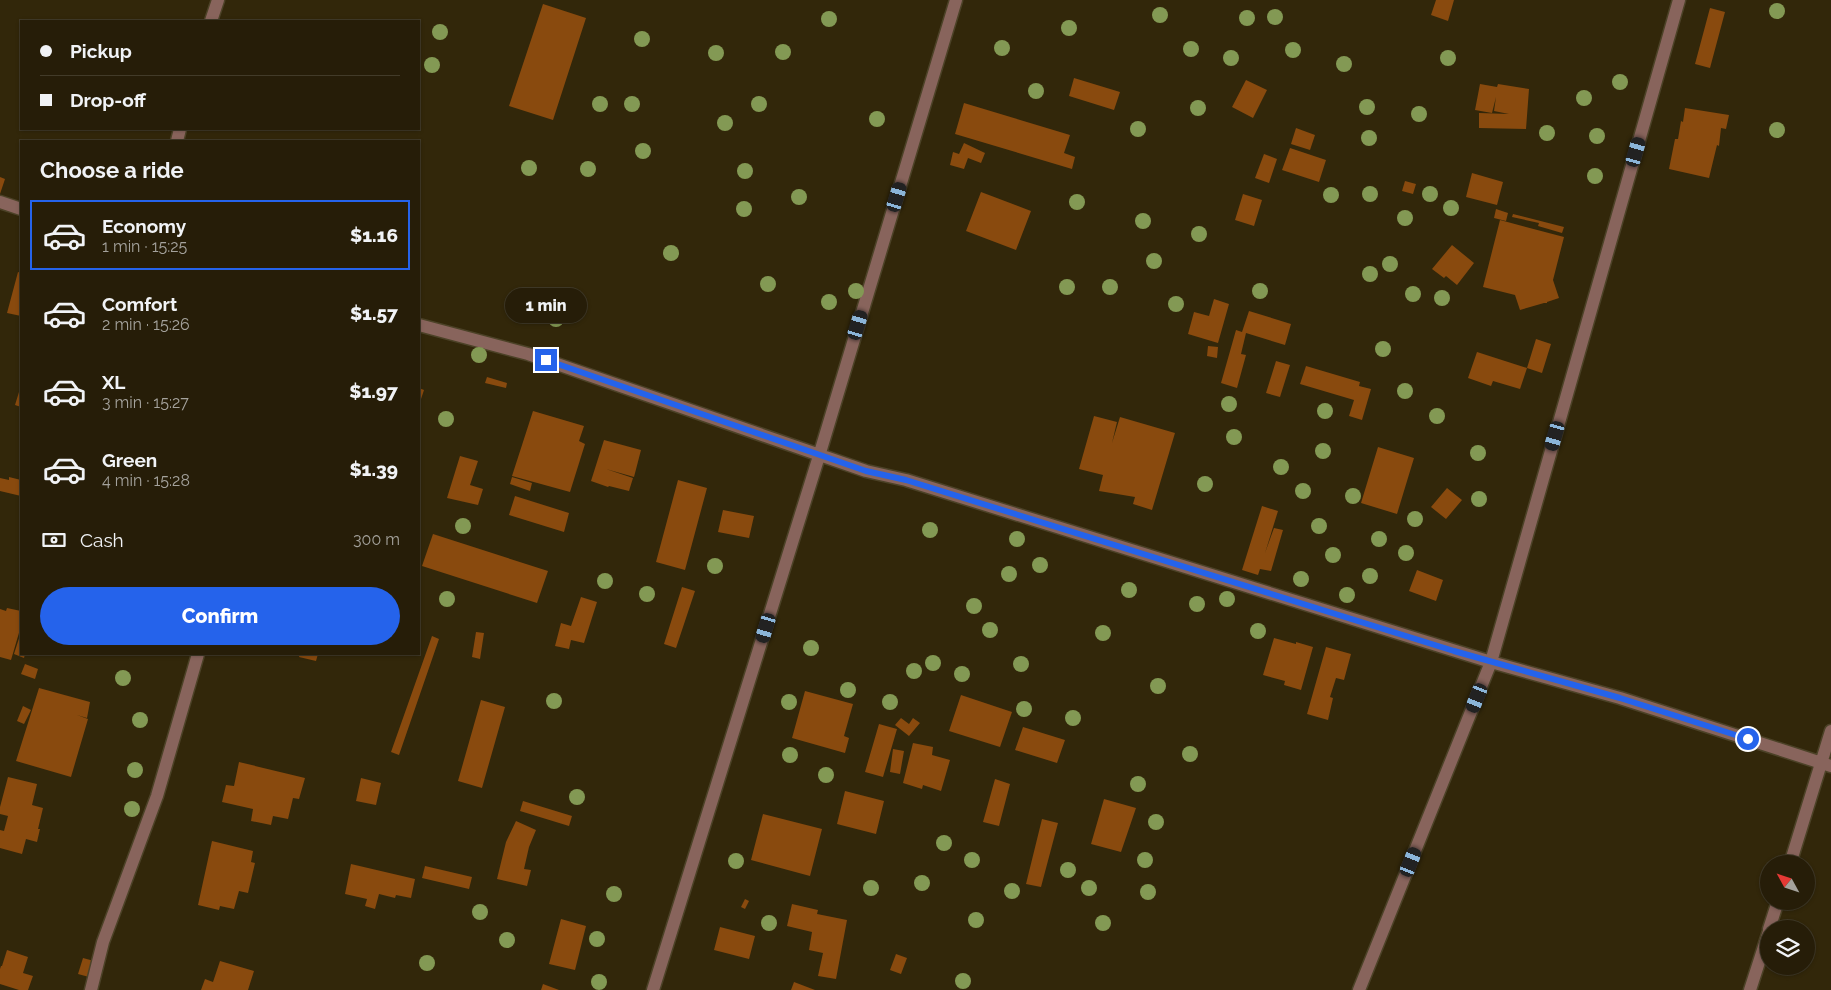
<!DOCTYPE html>
<html lang="en">
<head>
<meta charset="utf-8">
<style>
	:root { --surface:#261d08; --page:#322a16; --text:#f1f3f6; --muted:#a4a29c; --line:#423b29; --accent:#2563eb }
	body { margin:0; font-family:Raleway,sans-serif; background:var(--page); color:var(--text); height:100vh; display:flex; flex-direction:column; font-size:19px; white-space:nowrap }
	* { box-sizing:border-box; margin:0 }
	p { font-size:16px; color:var(--muted) }
	.icon { flex:none; width:28px; height:28px; fill:none; stroke:currentColor; stroke-width:2; stroke-linecap:round; stroke-linejoin:round }
	.map { position:relative; flex:1; overflow:hidden }
	.panel { position:absolute; left:20px; top:140px; width:400px; height:515px; display:flex; flex-direction:column; background:var(--surface); border-radius:0px; box-shadow:0 1px 4px #0004,0 0 0 1px var(--line) }
	.panel>* { flex:none }
	.hud { position:absolute; left:20px; top:20px; width:400px; height:110px; border-radius:0px; box-shadow:0 1px 4px #0004,0 0 0 1px var(--line); display:grid; align-content:center; height:110px; padding:0 20px; background:var(--surface) }
	.needle { width:32px; rotate:310deg }
	.controls { position:absolute; left:1760px; top:855px; display:grid; gap:10px }
	.controls a { display:grid; place-items:center; width:55px; height:55px; border-radius:50%; background:var(--surface); box-shadow:0 1px 4px #0004,0 0 0 1px var(--line); font-size:25px }
	.end { position:absolute; width:22px; height:22px; margin:-11px; border:6px solid #2563eb; background:#fff; box-shadow:0 0 0 2px #fff }
	.from { border-radius:50% }
	.bubble { position:absolute; height:35px; border-radius:18px; background:var(--surface); box-shadow:0 1px 4px #0004,0 0 0 1px var(--line); font-size:16px; font-weight:800; line-height:35px; text-align:center }
	.car { position:absolute; width:15px; height:30px; margin:-15px -8px; border-radius:6px; box-shadow:0 0 4px 1px #0007; background:linear-gradient(#222 24%,#8ab4d8 0 40%,#222 0 76%,#8ab4d8 0 86%,#222 0) }
	.hud b { display:flex; align-items:center; gap:18px; height:48px; font-size:19px }
	.hud b+b { border-top:1px solid var(--line) }
	.hud i { width:12px; height:12px; background:var(--text) }
	ul { padding:0; list-style:none }
	li { display:flex; align-items:center; gap:15px; height:70px; margin:0 10px 8px; padding:0 10px; border:2px solid transparent; border-radius:0px }
	li div { flex:1 }
	li b { display:block; font-size:19px }
	li em { font-style:normal; font-weight:800 }
	li.active { border-color:var(--accent) }
	li>.icon { width:45px; height:45px; stroke-width:1.5 }
	h2 { padding:0 20px; font-size:22px; line-height:60px }
	.pay { display:flex; align-items:center; gap:12px; height:55px; padding:0 20px; font-size:19px }
	.pay p { margin-inline-start:auto }
	.button { display:flex; gap:10px; margin-top:auto; padding:10px 20px }
	.button a { flex:1; height:58px; border-radius:30px; background:var(--accent); color:#fff; font-size:20px; font-weight:800; line-height:58px; text-align:center }
	.map>svg:first-child { display:block }
</style>
</head>
<body>
<div class="map">
<svg width="1831" height="990" viewBox="0 0 1831 990">
	<rect width="100%" height="100%" fill="#32270a"/>
	<path fill="#894a0e" d="M1436 0H1454L1448 21 1431 15Z
		M543 4 586 18 553 120 509 106Z
		M1710 8 1725 12 1710 68 1695 64Z
		M1074 78 1120 92 1114 110 1069 96Z
		M1246 80 1267 90 1253 118 1232 107Z
		M1480 84 1497 87 1498 84 1529 89 1526 129 1479 128V113L1509 114 1494 111 1496 97 1492 113 1475 110Z
		M964 103 1070 135 1064 153 1075 157 1072 169 955 134Z
		M1685 108 1729 115 1726 129 1721 128 1719 146 1717 145 1709 178 1669 169 1675 139H1678L1681 121 1683 122Z
		M1296 128 1315 135 1310 150 1291 144Z
		M964 143 985 153 981 163 968 158 964 169 950 165 953 152 959 154Z
		M1290 148 1326 160 1319 182 1282 170Z
		M1264 154 1277 159 1269 183 1255 178Z
		M1472 173 1503 182 1497 205 1466 197Z
		M0 177 5 179 0 194Z
		M1405 181 1416 184 1413 194 1402 191Z
		M981 192 1031 211 1016 250 966 231Z
		M1243 194 1262 200 1254 226 1235 220Z
		M1496 209 1508 213 1506 221 1494 218Z
		M1513 214 1564 227 1562 233 1538 226 1539 223 1512 217Z
		M1500 220 1564 237 1553 280 1559 298 1547 302V303H1544L1520 310 1515 295 1483 287Z
		M1452 245 1474 263 1457 285 1446 276 1444 278 1432 269Z
		M18 272 21 273V316L7 313Z
		M1214 299 1229 304 1218 343 1188 334 1194 312 1209 316Z
		M1249 311 1291 324 1285 345 1246 333 1241 354 1246 355 1237 388 1221 383 1236 330 1242 332Z
		M1536 339 1551 344 1542 373 1527 368Z
		M1208 346 1218 347 1217 358 1207 356Z
		M1477 352 1527 368 1520 389 1493 381 1491 386 1468 378Z
		M1276 361 1290 365 1280 397 1266 393Z
		M1306 366 1360 382 1359 386 1371 389 1362 420 1349 416 1354 400 1300 384Z
		M487 377 507 383 506 388 485 383Z
		M419 388 424 390 419 405Z
		M19 392 21 393V407L15 405Z
		M533 411 584 426 579 441 585 444 570 492 512 476Z
		M1094 416 1117 422 1112 443 1120 417 1175 433 1152 510 1133 504 1135 497 1099 491 1103 475 1079 469Z
		M604 440 641 450 634 477 606 469 633 478 629 491 609 486 608 487 591 481Z
		M1378 447 1414 458 1397 514 1361 503Z
		M460 456 478 461 470 485 483 489 478 505 447 498Z
		M9 477 21 480V496L0 491V478L9 480Z
		M512 477 532 483 530 491 510 484Z
		M678 480 707 488 685 570 656 562Z
		M1447 488 1462 500 1446 519 1431 507Z
		M515 496 569 513 564 532 509 515Z
		M1262 506 1278 511 1265 553 1274 528 1283 530 1271 571 1260 569 1258 575 1242 570Z
		M723 510 754 516 749 538 718 532Z
		M433 534 548 571 537 603 422 566Z
		M1417 570 1443 580 1436 601 1409 591Z
		M682 587 695 591 676 648 664 644Z
		M581 597 597 602 584 643 571 640 569 649 555 646 561 623 571 626Z
		M7 608 21 611V626L11 660 0 657V609L6 611Z
		M21 632V654H25L24 658 14 654Z
		M476 632 484 633 480 659 472 657Z
		M432 636 439 639 399 755 391 752Z
		M1274 638 1296 644V642L1313 647 1301 690 1284 685 1285 681 1263 675Z
		M1326 647 1351 654 1344 680 1336 678 1330 697 1333 698 1328 720 1307 714Z
		M300 654H318L316 661 299 657Z
		M25 664 38 669 35 679 21 674Z
		M39 688 90 702 87 718 77 715 88 719 71 777 16 761Z
		M805 691 853 704 844 736 849 738 845 753 792 738Z
		M961 695 1012 712 1000 747 949 731Z
		M481 700 505 707 482 788 458 781Z
		M23 706 31 710 24 724 17 721Z
		M901 718 909 724 913 718 920 723 909 736 895 725Z
		M879 724 897 729 883 777 865 772Z
		M1023 727 1065 740 1057 763 1015 750Z
		M913 743 933 747 932 755 950 760 941 791 923 785 922 789 903 783Z
		M893 749 904 751 900 774 890 772Z
		M239 762 305 778 299 799 293 798 288 819 273 816 271 825 251 821 253 809 222 802 226 785 234 786Z
		M8 777 37 784 32 805 43 808 38 829H40L37 842 26 839 22 854 0 848V830L4 831 8 816 0 814V807Z
		M361 778 381 783 376 805 356 801Z
		M995 779 1010 784 999 826 983 822Z
		M845 791 884 801 876 834 837 824Z
		M1104 799 1136 808 1121 852 1091 844Z
		M523 801 572 816 569 826 520 811Z
		M763 814 822 829 810 876 751 860Z
		M1042 819 1058 823 1041 887 1026 884Z
		M516 821 536 830 529 847 524 869 531 870 527 886 497 879 506 842Z
		M212 841 253 851 251 862 255 863 248 893 239 891 234 909 220 906 219 910 198 905Z
		M351 864 415 879 411 898 396 895 395 898 379 894 375 909 365 906 367 899 345 894Z
		M425 866 472 877 469 889 422 878Z
		M745 899 749 901 745 909 741 907Z
		M792 904 818 910 817 914 847 920 836 979 818 976 823 953 809 950 812 932 787 926Z
		M561 919 586 926 575 970 549 964Z
		M720 927 755 936 749 959 714 950Z
		M7 950 28 957 23 973 33 976 28 990H19L0 984V969L1 966H2Z
		M896 954 907 958 901 974 890 970Z
		M83 958 94 961 89 977 78 974Z
		M220 961 254 971 248 990H201L205 979 213 982Z
		M794 982 815 990H791Z
		M543 984 559 990H541Z"/>
	<g fill="none" stroke-linecap="round" stroke-linejoin="round">
		<defs>
			<path id="minor" d="M211 21 218 0
				M177 141 180 129
				M0 202 21 209
				M419 325 528 354 866 471 906 480 1491 662 1620 698 1831 766
				M1790 864 1831 731
				M1769 929 1778 901
				M91 990 103 942 157 796 198 654
				M653 990 819 456 956 0
				M1359 990 1491 662 1679 0
				M1750 990 1769 931"/>
		</defs>
		<use href="#minor" stroke="#4c4227" stroke-width="15"/>
		<use href="#minor" stroke="#88645c" stroke-width="12"/>
	</g>
	<g fill="#839954">
		<circle cx="1777" cy="11" r="8"/>
		<circle cx="1160" cy="15" r="8"/>
		<circle cx="1275" cy="17" r="8"/>
		<circle cx="1247" cy="18" r="8"/>
		<circle cx="829" cy="19" r="8"/>
		<circle cx="1069" cy="28" r="8"/>
		<circle cx="440" cy="32" r="8"/>
		<circle cx="642" cy="39" r="8"/>
		<circle cx="1002" cy="48" r="8"/>
		<circle cx="1191" cy="49" r="8"/>
		<circle cx="1293" cy="50" r="8"/>
		<circle cx="783" cy="52" r="8"/>
		<circle cx="716" cy="53" r="8"/>
		<circle cx="1231" cy="58" r="8"/>
		<circle cx="1448" cy="58" r="8"/>
		<circle cx="1344" cy="64" r="8"/>
		<circle cx="432" cy="65" r="8"/>
		<circle cx="1620" cy="82" r="8"/>
		<circle cx="1036" cy="91" r="8"/>
		<circle cx="1584" cy="98" r="8"/>
		<circle cx="600" cy="104" r="8"/>
		<circle cx="632" cy="104" r="8"/>
		<circle cx="759" cy="104" r="8"/>
		<circle cx="1367" cy="107" r="8"/>
		<circle cx="1198" cy="108" r="8"/>
		<circle cx="1419" cy="114" r="8"/>
		<circle cx="877" cy="119" r="8"/>
		<circle cx="725" cy="123" r="8"/>
		<circle cx="1138" cy="129" r="8"/>
		<circle cx="1777" cy="130" r="8"/>
		<circle cx="1547" cy="133" r="8"/>
		<circle cx="1597" cy="136" r="8"/>
		<circle cx="1369" cy="138" r="8"/>
		<circle cx="643" cy="151" r="8"/>
		<circle cx="529" cy="168" r="8"/>
		<circle cx="588" cy="169" r="8"/>
		<circle cx="745" cy="171" r="8"/>
		<circle cx="1595" cy="176" r="8"/>
		<circle cx="1370" cy="194" r="8"/>
		<circle cx="1430" cy="194" r="8"/>
		<circle cx="1331" cy="195" r="8"/>
		<circle cx="799" cy="197" r="8"/>
		<circle cx="1077" cy="202" r="8"/>
		<circle cx="1451" cy="208" r="8"/>
		<circle cx="744" cy="209" r="8"/>
		<circle cx="1405" cy="218" r="8"/>
		<circle cx="1143" cy="221" r="8"/>
		<circle cx="1199" cy="234" r="8"/>
		<circle cx="671" cy="253" r="8"/>
		<circle cx="1154" cy="261" r="8"/>
		<circle cx="1390" cy="264" r="8"/>
		<circle cx="1370" cy="274" r="8"/>
		<circle cx="768" cy="284" r="8"/>
		<circle cx="1067" cy="287" r="8"/>
		<circle cx="1110" cy="287" r="8"/>
		<circle cx="856" cy="291" r="8"/>
		<circle cx="1260" cy="291" r="8"/>
		<circle cx="1413" cy="294" r="8"/>
		<circle cx="1442" cy="298" r="8"/>
		<circle cx="829" cy="302" r="8"/>
		<circle cx="1176" cy="304" r="8"/>
		<circle cx="556" cy="319" r="8"/>
		<circle cx="1383" cy="349" r="8"/>
		<circle cx="479" cy="355" r="8"/>
		<circle cx="1405" cy="391" r="8"/>
		<circle cx="1229" cy="404" r="8"/>
		<circle cx="1325" cy="411" r="8"/>
		<circle cx="1437" cy="416" r="8"/>
		<circle cx="446" cy="419" r="8"/>
		<circle cx="1234" cy="437" r="8"/>
		<circle cx="1323" cy="451" r="8"/>
		<circle cx="1478" cy="453" r="8"/>
		<circle cx="1281" cy="467" r="8"/>
		<circle cx="1205" cy="484" r="8"/>
		<circle cx="1303" cy="491" r="8"/>
		<circle cx="1353" cy="496" r="8"/>
		<circle cx="1479" cy="499" r="8"/>
		<circle cx="1415" cy="519" r="8"/>
		<circle cx="463" cy="526" r="8"/>
		<circle cx="1319" cy="526" r="8"/>
		<circle cx="930" cy="530" r="8"/>
		<circle cx="1017" cy="539" r="8"/>
		<circle cx="1379" cy="539" r="8"/>
		<circle cx="1406" cy="553" r="8"/>
		<circle cx="1333" cy="555" r="8"/>
		<circle cx="1040" cy="565" r="8"/>
		<circle cx="715" cy="566" r="8"/>
		<circle cx="1009" cy="574" r="8"/>
		<circle cx="1370" cy="576" r="8"/>
		<circle cx="1301" cy="579" r="8"/>
		<circle cx="605" cy="581" r="8"/>
		<circle cx="1129" cy="590" r="8"/>
		<circle cx="647" cy="594" r="8"/>
		<circle cx="1347" cy="595" r="8"/>
		<circle cx="447" cy="599" r="8"/>
		<circle cx="1227" cy="599" r="8"/>
		<circle cx="1197" cy="604" r="8"/>
		<circle cx="974" cy="606" r="8"/>
		<circle cx="990" cy="630" r="8"/>
		<circle cx="1258" cy="631" r="8"/>
		<circle cx="1103" cy="633" r="8"/>
		<circle cx="811" cy="648" r="8"/>
		<circle cx="933" cy="663" r="8"/>
		<circle cx="1021" cy="664" r="8"/>
		<circle cx="914" cy="671" r="8"/>
		<circle cx="962" cy="674" r="8"/>
		<circle cx="123" cy="678" r="8"/>
		<circle cx="1158" cy="686" r="8"/>
		<circle cx="848" cy="690" r="8"/>
		<circle cx="554" cy="701" r="8"/>
		<circle cx="789" cy="702" r="8"/>
		<circle cx="890" cy="702" r="8"/>
		<circle cx="1024" cy="709" r="8"/>
		<circle cx="1073" cy="718" r="8"/>
		<circle cx="140" cy="720" r="8"/>
		<circle cx="1190" cy="754" r="8"/>
		<circle cx="790" cy="755" r="8"/>
		<circle cx="135" cy="770" r="8"/>
		<circle cx="826" cy="775" r="8"/>
		<circle cx="1138" cy="784" r="8"/>
		<circle cx="577" cy="797" r="8"/>
		<circle cx="132" cy="809" r="8"/>
		<circle cx="1156" cy="822" r="8"/>
		<circle cx="944" cy="843" r="8"/>
		<circle cx="972" cy="860" r="8"/>
		<circle cx="1145" cy="860" r="8"/>
		<circle cx="736" cy="861" r="8"/>
		<circle cx="1068" cy="870" r="8"/>
		<circle cx="922" cy="883" r="8"/>
		<circle cx="871" cy="888" r="8"/>
		<circle cx="1089" cy="888" r="8"/>
		<circle cx="1012" cy="891" r="8"/>
		<circle cx="1148" cy="892" r="8"/>
		<circle cx="614" cy="894" r="8"/>
		<circle cx="480" cy="912" r="8"/>
		<circle cx="976" cy="920" r="8"/>
		<circle cx="769" cy="923" r="8"/>
		<circle cx="1103" cy="923" r="8"/>
		<circle cx="597" cy="939" r="8"/>
		<circle cx="507" cy="940" r="8"/>
		<circle cx="427" cy="963" r="8"/>
		<circle cx="963" cy="981" r="8"/>
		<circle cx="599" cy="982" r="8"/>
	</g>
	<g fill="none" stroke-linecap="round" stroke-linejoin="round">
		<path stroke="#2563eb" stroke-width="6" d="M546 360 866 471 906 480 1454 651 1620 698 1748 739"/>
	</g>
</svg>
<div class="controls">
<a><svg class="needle" viewBox="-14 -14 28 28"><path d="M0-13l5 13h-10z" fill="#e53935"/><path d="M0 13l5-13h-10z" fill="#a4a29c"/></svg></a>
<a><svg class="icon" aria-label="layers" viewBox="0 0 24 24"><path d="M12 4l9 5-9 5-9-5zM3 14l9 5 9-5"/></svg></a>
</div>
<i class="end from" style="left:1748px;top:739px"></i>
<i class="end" style="left:546px;top:360px"></i>
<div class="bubble" style="left:505px;top:288px;width:82px">1 min</div>
<i class="car" style="left:1636px;top:152px;rotate:16deg"></i>
<i class="car" style="left:897px;top:197px;rotate:17deg"></i>
<i class="car" style="left:858px;top:325px;rotate:17deg"></i>
<i class="car" style="left:1555px;top:436px;rotate:196deg"></i>
<i class="car" style="left:766px;top:628px;rotate:197deg"></i>
<i class="car" style="left:1477px;top:698px;rotate:202deg"></i>
<i class="car" style="left:1411px;top:862px;rotate:22deg"></i>
<div class="hud">
<b><i class="from"></i>Pickup</b>
<b><i></i>Drop-off</b>
</div>
<section class="panel">
<h2>Choose a ride</h2>
<ul>
<li class="active"><svg class="icon" aria-label="car" viewBox="0 0 24 24"><path d="M5 17H2v-5l4-1 3-4h7l3 4 3 1v5h-3M9 17h6M6 11h13"/><circle cx="7" cy="17" r="2"/><circle cx="17" cy="17" r="2"/></svg><div><b>Economy</b><p>1 min · 15:25</p></div><em>$1.16</em></li>
<li><svg class="icon" aria-label="car" viewBox="0 0 24 24"><path d="M5 17H2v-5l4-1 3-4h7l3 4 3 1v5h-3M9 17h6M6 11h13"/><circle cx="7" cy="17" r="2"/><circle cx="17" cy="17" r="2"/></svg><div><b>Comfort</b><p>2 min · 15:26</p></div><em>$1.57</em></li>
<li><svg class="icon" aria-label="car" viewBox="0 0 24 24"><path d="M5 17H2v-5l4-1 3-4h7l3 4 3 1v5h-3M9 17h6M6 11h13"/><circle cx="7" cy="17" r="2"/><circle cx="17" cy="17" r="2"/></svg><div><b>XL</b><p>3 min · 15:27</p></div><em>$1.97</em></li>
<li><svg class="icon" aria-label="car" viewBox="0 0 24 24"><path d="M5 17H2v-5l4-1 3-4h7l3 4 3 1v5h-3M9 17h6M6 11h13"/><circle cx="7" cy="17" r="2"/><circle cx="17" cy="17" r="2"/></svg><div><b>Green</b><p>4 min · 15:28</p></div><em>$1.39</em></li>
</ul>
<div class="pay"><svg class="icon" aria-label="cash" viewBox="0 0 24 24"><path d="M3 7h18v10H3z"/><circle cx="12" cy="12" r="2"/></svg>Cash<p>300 m</p></div>
<div class="button"><a>Confirm</a></div>
</section>
</div>
</body>
</html>
